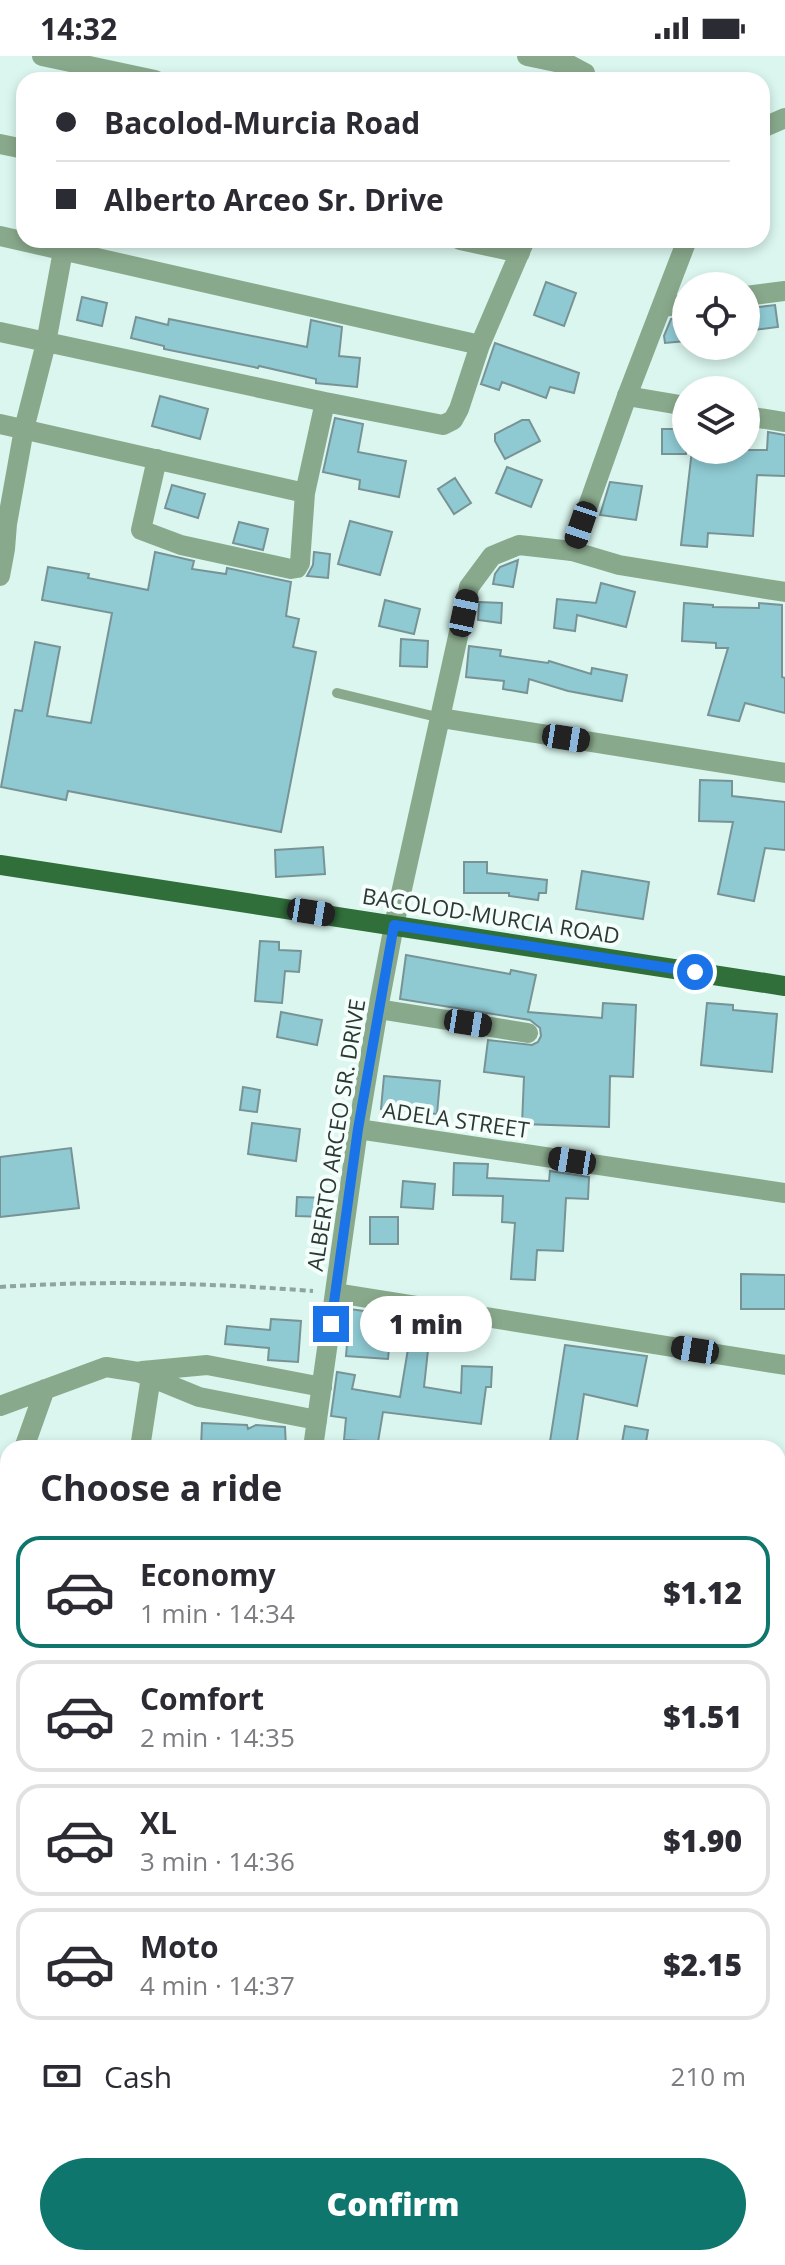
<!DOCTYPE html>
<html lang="en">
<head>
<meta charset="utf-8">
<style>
	:root { --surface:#fff; --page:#f2f2f3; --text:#2b2b33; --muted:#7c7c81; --line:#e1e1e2; --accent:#0f766e }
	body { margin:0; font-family:"Open Sans",sans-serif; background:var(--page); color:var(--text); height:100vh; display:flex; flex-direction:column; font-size:30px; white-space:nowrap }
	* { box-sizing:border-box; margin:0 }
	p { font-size:26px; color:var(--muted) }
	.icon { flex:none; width:44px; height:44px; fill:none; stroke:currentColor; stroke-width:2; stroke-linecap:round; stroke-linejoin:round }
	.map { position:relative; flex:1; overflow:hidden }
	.sheet { position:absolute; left:0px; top:1384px; width:786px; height:826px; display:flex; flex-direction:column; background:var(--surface); border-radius:24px 24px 0 0; box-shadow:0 4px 12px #0003 }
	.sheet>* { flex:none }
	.top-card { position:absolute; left:16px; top:16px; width:754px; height:176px; border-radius:24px; box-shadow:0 4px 12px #0003; display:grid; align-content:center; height:176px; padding:0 40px; background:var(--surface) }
	.fabs { position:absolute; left:672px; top:216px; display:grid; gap:16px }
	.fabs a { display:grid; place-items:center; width:88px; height:88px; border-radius:50%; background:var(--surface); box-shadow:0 4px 12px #0003; font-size:40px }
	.end { position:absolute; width:36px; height:36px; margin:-18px; border:10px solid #1a73e8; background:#fff; box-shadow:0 0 0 4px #fff }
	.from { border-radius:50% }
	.bubble { position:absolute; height:56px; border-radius:28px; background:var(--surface); box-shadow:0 4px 12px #0003; font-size:26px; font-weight:800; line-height:56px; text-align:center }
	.car { position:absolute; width:24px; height:48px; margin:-24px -12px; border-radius:10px; box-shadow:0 0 6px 2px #0007; background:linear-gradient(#222 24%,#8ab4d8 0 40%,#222 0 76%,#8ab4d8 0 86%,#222 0) }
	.top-card b { display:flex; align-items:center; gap:28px; height:76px; font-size:30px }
	.top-card b+b { border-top:2px solid var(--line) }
	.top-card i { width:20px; height:20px; background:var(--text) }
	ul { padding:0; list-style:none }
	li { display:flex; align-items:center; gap:24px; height:112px; margin:0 16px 12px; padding:0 24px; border:4px solid var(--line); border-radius:24px }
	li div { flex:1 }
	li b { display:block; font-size:30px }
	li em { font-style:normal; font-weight:800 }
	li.active { border-color:var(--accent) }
	li>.icon { width:72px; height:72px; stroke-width:1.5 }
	h2 { padding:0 40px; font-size:36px; line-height:96px }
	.pay { display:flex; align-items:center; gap:20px; height:88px; padding:0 40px; font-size:30px }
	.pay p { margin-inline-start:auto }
	.cta { display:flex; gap:16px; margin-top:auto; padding:16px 40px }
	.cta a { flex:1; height:92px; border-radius:48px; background:var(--accent); color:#fff; font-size:32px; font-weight:800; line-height:92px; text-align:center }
	.status { display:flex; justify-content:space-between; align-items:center; height:56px; padding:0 40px; background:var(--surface); direction:ltr }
	.status svg { height:22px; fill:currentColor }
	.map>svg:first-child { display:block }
</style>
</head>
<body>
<div class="status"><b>14:32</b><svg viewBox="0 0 49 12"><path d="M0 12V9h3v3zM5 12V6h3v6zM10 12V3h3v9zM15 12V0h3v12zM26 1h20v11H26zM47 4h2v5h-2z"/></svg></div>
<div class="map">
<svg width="785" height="2209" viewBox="0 0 785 2209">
	<rect width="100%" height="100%" fill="#daf6ee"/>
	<path fill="#8fcad3" stroke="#789396" stroke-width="2" d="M546 226 576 237 564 270 534 259Z
		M82 241 107 247 102 270 77 264Z
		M775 249 778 271 753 274 751 252Z
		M136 261 168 269 169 263 307 291 311 264 342 271 339 300 360 302 357 331 316 327V323L259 310 258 312 164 293V290L131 282Z
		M686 261V285L665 287 664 280 671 263Z
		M495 287 579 317 574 337 550 331 546 342 502 326 499 334 481 328Z
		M160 340 208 353 200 383 152 370Z
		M335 362 363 368 358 396 406 405 399 441 359 433 360 424 323 416Z
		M522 364H529L540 385 505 403 495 385V378Z
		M662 373H686V398H662Z
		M768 376 785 379V420L757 419 753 480 708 477 707 491 681 489 692 394H767Z
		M507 411 542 424 531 451 496 437Z
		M455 422 471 447 454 458 438 433Z
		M610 426 642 430 636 464 600 459Z
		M172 429 205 438 198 462 165 452Z
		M350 465 392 476 380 519 338 508Z
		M239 466 268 473 263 494 233 487Z
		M155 496 194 505 192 513 226 518 227 512 291 526 286 560 299 563 293 591 316 596 281 776 68 735 66 744 1 731 15 654 22 655 35 586 60 591 47 660 91 667 112 557 42 544 48 511 89 518 88 522 148 534Z
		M314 496 330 498 328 522 307 520 313 509Z
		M518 504 513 531 493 528 495 518 500 511Z
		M601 527 635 536 626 571 577 559 575 575 554 572 557 543 596 547Z
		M385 544 420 553 414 578 379 570Z
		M479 546 502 547 501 567 478 564Z
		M684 547 713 549V551L759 552V547L782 549V621L785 622V657L745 647 739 665 708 659 728 592H716V587L682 585Z
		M401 583 428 585 427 611 400 610Z
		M469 590 501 594 500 600 548 607 549 605 591 618 592 612 627 619 622 645 568 635 529 623 527 637 503 633 504 625 466 621Z
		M700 724 732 725V740L785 746V794L765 792 754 845 718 838 733 766 699 765Z
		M323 791 325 818 276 821 275 794Z
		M464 806H487V817L547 824 546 837H539L538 844 509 840V837H464Z
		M582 815 649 826 643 863 576 853Z
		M260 885 279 886V894L301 895 299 916 285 915 282 947 255 945Z
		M406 899 510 918 511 914 536 919 528 956 602 962 603 947 636 949 633 1021 610 1020 609 1071 522 1068 524 1021 484 1016 488 984 532 989 538 986 541 980 540 972 530 964 400 943Z
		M707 947 733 949V954L777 958 772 1016 701 1009Z
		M281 956 322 964 317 989 277 981Z
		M384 1020 440 1025 437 1058 381 1053Z
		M243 1031 260 1034 257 1056 240 1054Z
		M252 1067 300 1073 296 1105 248 1098Z
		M71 1092 79 1152 0 1161V1101Z
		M454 1107 488 1108 487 1122 549 1125 550 1115 589 1121 588 1143 566 1142 563 1195 537 1194 535 1224 511 1223 515 1167 502 1166 503 1140 453 1139Z
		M403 1125 435 1128 433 1153 401 1151Z
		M297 1141 327 1142V1161L296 1160Z
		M370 1161H398V1188H370Z
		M741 1218 785 1219V1253H741Z
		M350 1253 392 1259 388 1303 346 1300Z
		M271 1263 301 1265 298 1306 268 1304 269 1292 225 1288 227 1270 270 1274Z
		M565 1289 647 1300 637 1350 584 1338 576 1392H549Z
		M408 1293 428 1294 424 1331 461 1337 462 1310 492 1311 491 1331H486L481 1368 383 1356 378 1386 344 1384 346 1362 331 1360 337 1316 355 1319 352 1333 400 1341Z
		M202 1367 247 1369 248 1373 256 1369 285 1371 286 1392H201Z
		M625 1370 648 1374 645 1392H621Z"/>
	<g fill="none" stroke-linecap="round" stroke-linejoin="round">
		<path stroke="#8fa49e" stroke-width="4" stroke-dasharray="6 4" stroke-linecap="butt" d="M0 1231C105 1224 208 1227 313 1235"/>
		<path stroke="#89a98c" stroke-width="10" d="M337 637 441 662"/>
		<path stroke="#89a98c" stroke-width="20" d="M42 0 155 24
			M527 0 570 9 585 17 586 24
			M0 88 24 93
			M0 180 480 289
			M460 184 520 197
			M746 240 785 235
			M662 251 686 248
			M0 276 325 346 443 369 453 364 459 353 480 289 525 184
			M627 340 686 350
			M746 360 785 366
			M0 368 305 437
			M157 403 141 474 181 489 291 513 297 512 300 507 305 437 325 346
			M572 495 619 509 785 536
			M0 520 5 493 7 468 24 373 46 287 65 184
			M441 662 785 717
			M378 953 528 977
			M358 1073 785 1137
			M336 1237 785 1309
			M142 1315 207 1309 322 1331
			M0 1350 106 1311 138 1316 199 1341 317 1364
			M24 1392 45 1333
			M140 1392 152 1314
			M0 1460 8 1437
			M778 1471 785 1472
			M778 1640 785 1641
			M0 1751 8 1730
			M778 1812 785 1813
			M0 1893 8 1895
			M778 1987 785 1988
			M778 2167 785 2168
			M27 2209V2202"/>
		<path stroke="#89a98c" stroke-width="20" d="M762 72 785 62
			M313 1392 358 1073 378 953 394 869 469 531 492 500 519 489 572 495 627 340 687 184
			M194 2209 195 2202"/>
		<path stroke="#306e3a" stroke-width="20" d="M0 809 785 930"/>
	</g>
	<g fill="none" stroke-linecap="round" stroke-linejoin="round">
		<path stroke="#1a73e8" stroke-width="10" d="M331 1268 358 1073 394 869 695 916"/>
	</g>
	<g text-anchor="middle" stroke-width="8" stroke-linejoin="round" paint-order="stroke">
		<g font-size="22" fill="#2d3734" stroke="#f4fffb">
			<text transform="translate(491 860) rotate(9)" y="8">BACOLOD-MURCIA ROAD</text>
			<text transform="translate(456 1064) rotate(8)" y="8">ADELA STREET</text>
			<text transform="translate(336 1079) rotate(-81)" y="8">ALBERTO ARCEO SR. DRIVE</text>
		</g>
	</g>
</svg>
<div class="fabs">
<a><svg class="icon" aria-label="locate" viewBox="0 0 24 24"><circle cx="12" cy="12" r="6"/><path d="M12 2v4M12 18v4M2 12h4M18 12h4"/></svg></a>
<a><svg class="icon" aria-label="layers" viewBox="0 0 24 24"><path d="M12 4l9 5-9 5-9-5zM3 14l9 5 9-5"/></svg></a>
</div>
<i class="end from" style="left:695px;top:916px"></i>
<i class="end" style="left:331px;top:1268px"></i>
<div class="bubble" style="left:360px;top:1240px;width:132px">1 min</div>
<i class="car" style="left:581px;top:469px;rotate:199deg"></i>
<i class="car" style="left:464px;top:557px;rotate:12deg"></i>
<i class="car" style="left:566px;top:682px;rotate:99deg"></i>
<i class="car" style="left:311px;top:856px;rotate:99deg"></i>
<i class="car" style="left:468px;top:967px;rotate:99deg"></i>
<i class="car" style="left:572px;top:1105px;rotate:279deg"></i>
<i class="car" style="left:695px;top:1294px;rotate:279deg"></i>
<div class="top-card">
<b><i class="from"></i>Bacolod-Murcia Road</b>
<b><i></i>Alberto Arceo Sr. Drive</b>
</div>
<section class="sheet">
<h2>Choose a ride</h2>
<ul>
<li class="active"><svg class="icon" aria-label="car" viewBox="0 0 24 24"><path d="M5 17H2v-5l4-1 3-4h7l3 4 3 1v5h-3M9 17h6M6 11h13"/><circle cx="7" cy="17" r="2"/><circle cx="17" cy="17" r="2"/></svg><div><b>Economy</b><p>1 min · 14:34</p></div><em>$1.12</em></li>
<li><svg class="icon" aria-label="car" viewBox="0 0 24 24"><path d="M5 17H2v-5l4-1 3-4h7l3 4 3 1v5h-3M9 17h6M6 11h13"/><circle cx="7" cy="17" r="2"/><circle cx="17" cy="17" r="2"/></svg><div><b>Comfort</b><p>2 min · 14:35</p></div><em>$1.51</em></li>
<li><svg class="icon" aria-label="car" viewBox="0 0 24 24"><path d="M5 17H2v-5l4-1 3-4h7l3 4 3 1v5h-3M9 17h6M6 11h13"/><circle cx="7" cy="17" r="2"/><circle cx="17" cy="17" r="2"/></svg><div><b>XL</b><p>3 min · 14:36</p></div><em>$1.90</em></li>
<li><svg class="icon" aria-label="car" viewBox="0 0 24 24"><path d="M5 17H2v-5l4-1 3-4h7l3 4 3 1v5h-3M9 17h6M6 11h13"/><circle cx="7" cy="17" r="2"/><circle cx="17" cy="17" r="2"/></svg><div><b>Moto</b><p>4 min · 14:37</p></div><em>$2.15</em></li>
</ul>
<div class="pay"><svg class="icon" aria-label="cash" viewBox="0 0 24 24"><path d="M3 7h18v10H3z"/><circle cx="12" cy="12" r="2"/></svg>Cash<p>210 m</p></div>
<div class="cta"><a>Confirm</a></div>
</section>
</div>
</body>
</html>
